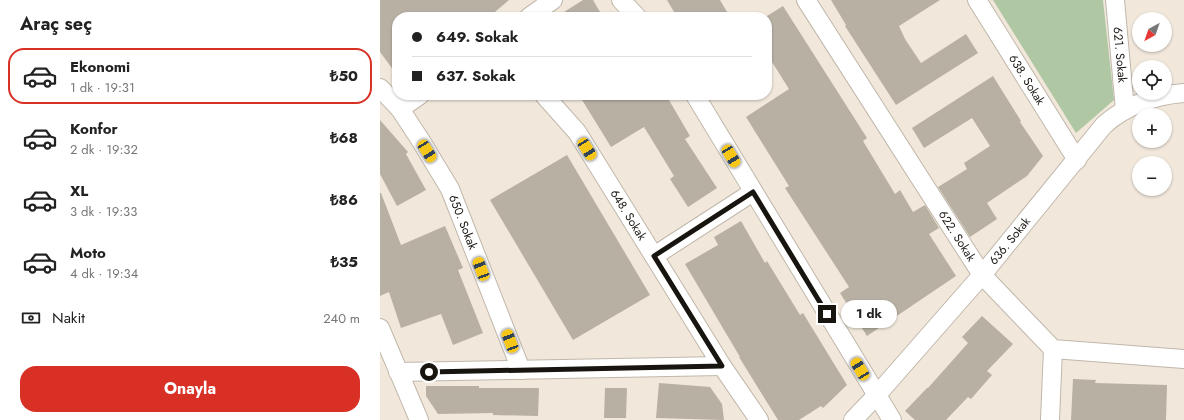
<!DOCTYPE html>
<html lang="tr">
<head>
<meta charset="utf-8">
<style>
	:root { --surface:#fff; --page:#f6f6f6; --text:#222; --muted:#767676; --line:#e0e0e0; --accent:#d93025 }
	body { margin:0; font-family:Jost,sans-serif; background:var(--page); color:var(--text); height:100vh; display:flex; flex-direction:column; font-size:15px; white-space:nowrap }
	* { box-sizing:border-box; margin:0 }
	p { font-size:13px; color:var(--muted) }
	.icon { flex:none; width:22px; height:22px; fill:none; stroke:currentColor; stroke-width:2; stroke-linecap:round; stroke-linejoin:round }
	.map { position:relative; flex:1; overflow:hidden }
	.panel { display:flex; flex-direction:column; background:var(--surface); width:380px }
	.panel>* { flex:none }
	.guide { position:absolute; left:12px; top:12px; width:380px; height:88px; border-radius:16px; box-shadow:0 1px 3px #0004; display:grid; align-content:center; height:88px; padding:0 20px; background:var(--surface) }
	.needle { width:26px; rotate:220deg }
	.tools { position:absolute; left:752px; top:12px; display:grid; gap:8px }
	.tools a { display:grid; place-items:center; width:40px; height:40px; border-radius:50%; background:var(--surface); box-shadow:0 1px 3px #0004; font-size:20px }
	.end { position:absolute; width:18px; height:18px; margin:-9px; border:5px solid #181511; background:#fff; box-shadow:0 0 0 2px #fff }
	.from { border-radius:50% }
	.bubble { position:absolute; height:28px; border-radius:14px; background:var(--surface); box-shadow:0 1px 3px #0004; font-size:13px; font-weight:700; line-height:28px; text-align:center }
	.car { position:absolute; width:12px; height:24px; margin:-12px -6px; border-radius:5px; box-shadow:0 0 3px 1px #0007; background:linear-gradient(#f5c518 24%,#345 0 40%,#f5c518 0 76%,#345 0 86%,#f5c518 0) }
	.guide b { display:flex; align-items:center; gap:14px; height:38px; font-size:15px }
	.guide b+b { border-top:1px solid var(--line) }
	.guide i { width:10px; height:10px; background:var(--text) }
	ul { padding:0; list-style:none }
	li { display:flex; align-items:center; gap:12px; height:56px; margin:0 8px 6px; padding:0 12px; border:2px solid transparent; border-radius:16px }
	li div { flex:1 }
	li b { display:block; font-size:15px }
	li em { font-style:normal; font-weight:700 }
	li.selected { border-color:var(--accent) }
	li>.icon { width:36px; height:36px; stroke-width:1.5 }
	h2 { padding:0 20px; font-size:18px; line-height:48px }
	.pay { display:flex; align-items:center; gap:10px; height:44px; padding:0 20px; font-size:15px }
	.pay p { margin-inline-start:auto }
	.button { display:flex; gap:8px; margin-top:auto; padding:8px 20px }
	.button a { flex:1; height:46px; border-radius:16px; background:var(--accent); color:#fff; font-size:16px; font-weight:700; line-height:46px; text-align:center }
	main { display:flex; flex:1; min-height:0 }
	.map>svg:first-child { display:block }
</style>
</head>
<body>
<main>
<section class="panel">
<h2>Araç seç</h2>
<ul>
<li class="selected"><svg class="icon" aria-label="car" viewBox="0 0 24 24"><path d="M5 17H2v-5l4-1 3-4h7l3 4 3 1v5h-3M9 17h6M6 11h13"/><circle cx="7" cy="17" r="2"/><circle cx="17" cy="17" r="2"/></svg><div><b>Ekonomi</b><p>1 dk · 19:31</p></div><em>₺50</em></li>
<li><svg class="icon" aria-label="car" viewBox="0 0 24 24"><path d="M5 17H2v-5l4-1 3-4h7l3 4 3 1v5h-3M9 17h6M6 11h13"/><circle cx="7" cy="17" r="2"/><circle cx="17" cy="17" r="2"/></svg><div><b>Konfor</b><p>2 dk · 19:32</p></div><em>₺68</em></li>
<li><svg class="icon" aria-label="car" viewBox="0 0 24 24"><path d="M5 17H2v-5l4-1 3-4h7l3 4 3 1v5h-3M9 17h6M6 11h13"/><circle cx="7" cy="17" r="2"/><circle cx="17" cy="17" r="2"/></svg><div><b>XL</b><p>3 dk · 19:33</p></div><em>₺86</em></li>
<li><svg class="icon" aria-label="car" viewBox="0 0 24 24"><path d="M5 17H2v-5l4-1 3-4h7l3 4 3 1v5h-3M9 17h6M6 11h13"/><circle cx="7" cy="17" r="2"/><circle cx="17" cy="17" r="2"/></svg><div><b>Moto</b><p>4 dk · 19:34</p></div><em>₺35</em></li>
</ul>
<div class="pay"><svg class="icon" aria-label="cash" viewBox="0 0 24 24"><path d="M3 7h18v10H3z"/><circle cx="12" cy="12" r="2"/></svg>Nakit<p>240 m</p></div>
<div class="button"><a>Onayla</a></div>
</section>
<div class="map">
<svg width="804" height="420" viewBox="0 0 804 420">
	<rect width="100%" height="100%" fill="#f1e8db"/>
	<path fill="#b0c7a4" d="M613 0H723L734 100 696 133Z"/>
	<path fill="#b8b0a3" d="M0 0H129L109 17H17V75L0 52Z
		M203 0H213L223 17H176Z
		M287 0H340L350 17H297Z
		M451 0H560L519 26 525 39 541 63 586 34 598 53 516 105 465 26 466 25Z
		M403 6 487 138 483 141 515 194 520 190 533 212 545 205 559 228 549 234 576 276 487 336 460 293 469 287 405 188 409 186 366 117 409 89 387 54V16Z
		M613 76 641 121 640 122 663 156 647 176 607 203 617 219 590 237 558 187 587 169 584 163 610 146 592 118 544 148 532 128Z
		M199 95H286L310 136 305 139 337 188 308 207 290 179 294 176 264 127 231 147Z
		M0 120 28 152 26 154 46 190 17 206 0 174Z
		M187 155 270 295 193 340 110 200Z
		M0 193H1L21 245 65 226 83 268 78 270 103 333 73 345 61 314 21 328 9 292 0 296Z
		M361 221 385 263 387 261 420 315 423 313 467 385 443 408 441 406 419 420H398L359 357H360L305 264 338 245 334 237Z
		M602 316 633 344 607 371 612 375 591 399 588 397 566 420H535L525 411 547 388H548L588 343 582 337Z
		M693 379 716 380 715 383 787 385 786 420H691Z
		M279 383 330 387 342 404 344 420 276 418Z
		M46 386H99V388H159L158 416 113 415V413L58 414 46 396Z
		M225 388H247L246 418H224Z"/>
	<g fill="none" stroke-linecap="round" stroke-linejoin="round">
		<defs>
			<g id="minor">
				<path d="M241 0 257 17"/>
				<path id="s1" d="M426 0 602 275 673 349 804 359"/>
				<path id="s2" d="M597 0 697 160"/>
				<path id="s3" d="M735 0 745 110"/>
				<path d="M149 17 173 0"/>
				<path id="s4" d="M0 88 20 109 41 141 70 189 141 370"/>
				<path id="s5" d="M164 95 197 132 342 366 379 420"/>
				<path d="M315 95 512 420"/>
				<path d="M20 109 40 95"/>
				<path d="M274 256 373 192"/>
				<path d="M0 328 39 420"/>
				<path d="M18 372 342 366"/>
				<path id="s6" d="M473 420 496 396 602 275 724 125C745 106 775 95 804 93"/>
				<path d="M670 420 673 349"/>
			</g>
		</defs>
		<use href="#minor" stroke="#c0b7ab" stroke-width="20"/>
		<use href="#minor" stroke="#fff" stroke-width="18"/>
	</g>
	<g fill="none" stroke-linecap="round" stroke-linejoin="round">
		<path stroke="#181511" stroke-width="5" d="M49 372 342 366 274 256 373 192 447 314"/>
	</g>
	<g text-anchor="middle" stroke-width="3.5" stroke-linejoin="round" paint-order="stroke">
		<g font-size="12" fill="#181511" stroke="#fff">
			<text dy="4" stroke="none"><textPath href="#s3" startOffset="55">621. Sokak</textPath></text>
			<text dy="4" stroke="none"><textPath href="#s2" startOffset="94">638. Sokak</textPath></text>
			<text dy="4" stroke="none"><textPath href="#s5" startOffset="147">648. Sokak</textPath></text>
			<text dy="4" stroke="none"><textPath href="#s4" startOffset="159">650. Sokak</textPath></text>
			<text dy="4" stroke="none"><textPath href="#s1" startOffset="280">622. Sokak</textPath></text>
			<text dy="4" stroke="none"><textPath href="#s6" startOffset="238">636. Sokak</textPath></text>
		</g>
	</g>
</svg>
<div class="tools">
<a><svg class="needle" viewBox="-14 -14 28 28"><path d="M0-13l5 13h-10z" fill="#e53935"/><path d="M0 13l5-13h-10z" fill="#767676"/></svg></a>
<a><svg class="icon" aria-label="locate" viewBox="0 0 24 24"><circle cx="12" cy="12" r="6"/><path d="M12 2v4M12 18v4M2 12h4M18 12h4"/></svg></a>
<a>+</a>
<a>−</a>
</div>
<i class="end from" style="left:49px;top:372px"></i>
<i class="end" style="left:447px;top:314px"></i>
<div class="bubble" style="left:461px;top:300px;width:56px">1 dk</div>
<i class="car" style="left:207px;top:149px;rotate:148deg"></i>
<i class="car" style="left:47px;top:151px;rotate:148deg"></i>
<i class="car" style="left:351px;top:156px;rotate:149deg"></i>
<i class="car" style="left:101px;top:269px;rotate:339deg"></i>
<i class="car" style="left:130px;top:341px;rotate:339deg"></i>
<i class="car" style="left:480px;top:369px;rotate:329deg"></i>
<div class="guide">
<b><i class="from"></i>649. Sokak</b>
<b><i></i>637. Sokak</b>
</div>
</div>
</main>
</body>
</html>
